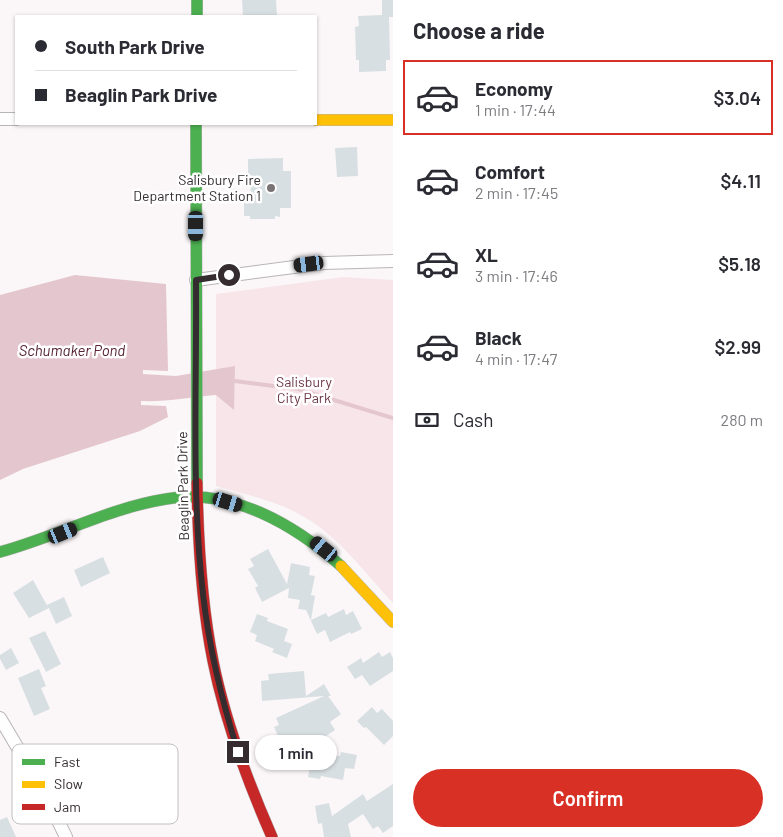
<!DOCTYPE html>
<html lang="en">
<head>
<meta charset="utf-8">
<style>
	:root { --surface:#fff; --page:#f7f7f7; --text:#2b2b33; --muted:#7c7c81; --line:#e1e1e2; --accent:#d93025 }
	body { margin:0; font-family:Barlow,sans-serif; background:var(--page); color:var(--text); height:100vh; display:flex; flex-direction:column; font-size:19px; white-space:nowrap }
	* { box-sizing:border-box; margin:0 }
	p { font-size:16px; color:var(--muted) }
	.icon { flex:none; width:28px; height:28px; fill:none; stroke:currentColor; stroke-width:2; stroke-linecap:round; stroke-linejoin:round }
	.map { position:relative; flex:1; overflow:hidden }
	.side { display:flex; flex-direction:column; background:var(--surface); width:390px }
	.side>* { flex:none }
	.hud { position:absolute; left:15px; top:15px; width:302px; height:110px; border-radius:0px; box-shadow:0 1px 4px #0004; display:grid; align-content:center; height:110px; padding:0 20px; background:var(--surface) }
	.end { position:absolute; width:22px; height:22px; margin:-11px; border:6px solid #342c2e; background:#fff; box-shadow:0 0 0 2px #fff }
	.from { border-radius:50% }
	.bubble { position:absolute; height:35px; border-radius:18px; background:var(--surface); box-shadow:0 1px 4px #0004; font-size:16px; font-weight:600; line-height:35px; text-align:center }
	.car { position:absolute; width:15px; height:30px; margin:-15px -8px; border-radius:6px; box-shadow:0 0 4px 1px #0007; background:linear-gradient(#222 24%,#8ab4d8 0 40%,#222 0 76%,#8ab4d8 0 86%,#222 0) }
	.hud b { display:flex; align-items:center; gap:18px; height:48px; font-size:19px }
	.hud b+b { border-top:1px solid var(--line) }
	.hud i { width:12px; height:12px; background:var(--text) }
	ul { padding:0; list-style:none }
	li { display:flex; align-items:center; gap:15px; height:75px; margin:0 10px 8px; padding:0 10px; border:2px solid transparent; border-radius:0px }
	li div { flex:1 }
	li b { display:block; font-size:19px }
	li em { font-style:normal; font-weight:600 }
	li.on { border-color:var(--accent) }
	li>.icon { width:45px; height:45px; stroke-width:1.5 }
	h2 { padding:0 20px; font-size:22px; line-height:60px }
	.pay { display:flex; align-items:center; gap:12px; height:55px; padding:0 20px; font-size:19px }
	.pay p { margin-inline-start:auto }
	.cta { display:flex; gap:10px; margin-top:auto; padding:10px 20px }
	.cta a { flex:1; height:58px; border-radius:30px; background:var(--accent); color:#fff; font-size:20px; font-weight:600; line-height:58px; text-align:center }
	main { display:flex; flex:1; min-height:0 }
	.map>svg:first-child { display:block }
</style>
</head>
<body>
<main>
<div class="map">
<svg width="393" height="837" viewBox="0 0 393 837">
	<rect width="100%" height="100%" fill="#fbf7f8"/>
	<path fill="#f7e5ea" d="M343 277 393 280V603C365 573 337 534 299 514 273 500 244 494 216 486V294Z"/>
	<path fill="#e4c7ce" d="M75 275 166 284 168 371 143 370V374L176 376 235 366 234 410 216 395C191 397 167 402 141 401V405L166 406 168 417 140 431 23 469 0 480V295Z"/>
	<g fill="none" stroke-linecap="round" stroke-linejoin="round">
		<path stroke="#e4c7ce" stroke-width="4" d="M235 381 298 389 393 418"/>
	</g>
	<path fill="#d8dfe2" d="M242 0H276L277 16H243Z
		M382 0H393V17H389L390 60H386V71L359 72V60H356L355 27 359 26 358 16 382 15Z
		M357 147 358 176 337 177 335 148Z
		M283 158V171H291V208H280V217L275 216V219H250V216H244V201H251L250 174H248V159Z
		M268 549 287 584 291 563 310 567 309 575 315 576 311 595 315 596 311 620 326 613 328 617 344 609 346 615 353 611 362 629 351 634 350 632 330 642 325 630 317 634 306 610 298 609 300 600 288 598 289 588 262 602 255 588 258 586 248 569 254 566 250 559Z
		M103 557 110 573 81 587 74 570Z
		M33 580 48 607 47 605 64 597 72 616 56 624 49 608 29 618 13 593Z
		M257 614 268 618 267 621 288 629 284 641 292 644 287 658 272 652 274 649 255 641 257 635 250 632Z
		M45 631 61 664 46 672 29 638Z
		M11 648 19 663 6 670 0 659V655Z
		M379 652 382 657 390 652 393 658V671L370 686 362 675 355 679 347 667 361 658 363 663Z
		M39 669 46 686 41 688 50 709 34 716 18 678Z
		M304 671 306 696 324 684 331 696H328L341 714 330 722 335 730 305 750 310 751 285 762 278 747 282 745 274 727 279 725 276 718 324 696 262 701 261 681 269 680 268 674Z
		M372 707 377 713 382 709 393 721V736L384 745 366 727 364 728 357 721Z
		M313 751 340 756 341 752 357 755 354 769 345 768 343 780 321 776 320 779 308 777Z
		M393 784V826L383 833 378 826 373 829 363 814 348 824 351 837H324L322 823 318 824 315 806 329 803 332 816 363 794 367 801Z
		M7 817 16 837H0V820Z"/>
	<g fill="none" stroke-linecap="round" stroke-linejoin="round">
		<defs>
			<path id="street" d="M0 119H16
				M196 280 324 263 393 261
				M0 718 45 794 66 837"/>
			<path id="fast" d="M197 0V16
				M196 124 197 483
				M0 552C56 537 109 508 166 499 231 487 295 525 341 566"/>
			<path id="slow" d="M316 120H393
				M341 566 393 622"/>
			<path id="jam" d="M197 483C198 542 201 602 213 661 225 721 247 780 272 837"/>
		</defs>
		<use href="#street" stroke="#b9b4b5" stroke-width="14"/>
		<use href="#fast" stroke="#b9b4b5" stroke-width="12"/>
		<use href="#slow" stroke="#b9b4b5" stroke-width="12"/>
		<use href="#jam" stroke="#b9b4b5" stroke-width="12"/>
		<use href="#street" stroke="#fefefe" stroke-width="12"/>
		<use href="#fast" stroke="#4caf50" stroke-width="11"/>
		<use href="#slow" stroke="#ffc107" stroke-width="11"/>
		<use href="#jam" stroke="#c62828" stroke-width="11"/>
	</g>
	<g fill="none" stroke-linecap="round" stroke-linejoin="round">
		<path stroke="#342c2e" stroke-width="6" d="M229 275 196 280C197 384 191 490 203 594 209 648 222 701 238 752"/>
	</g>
	<circle fill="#7a7375" stroke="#fff" stroke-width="2" cx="271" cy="188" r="5"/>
	<g text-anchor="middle" stroke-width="5" stroke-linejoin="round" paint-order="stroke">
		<g font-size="14" fill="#342c2e" stroke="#fff" text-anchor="end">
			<text x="261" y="185">Salisbury Fire<tspan x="261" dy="16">Department Station 1</tspan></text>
		</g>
		<g font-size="14" fill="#6e3849" stroke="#fff">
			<text x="304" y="387">Salisbury<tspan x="304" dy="16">City Park</tspan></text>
		</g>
		<g font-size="14" fill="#342c2e" stroke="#fff">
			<text transform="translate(183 486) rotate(-91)" y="5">Beaglin Park Drive</text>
		</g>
		<g font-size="15" font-style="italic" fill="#572435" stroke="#fff">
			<text x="72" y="356">Schumaker Pond</text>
		</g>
	</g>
	<rect x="12" y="744" width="166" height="80" rx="8" fill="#fff" stroke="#c2c0c0" stroke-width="1"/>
	<rect x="22" y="759" width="23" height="6" fill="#4caf50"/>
	<rect x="22" y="781" width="23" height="7" fill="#ffc107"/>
	<rect x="22" y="804" width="23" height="6" fill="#c62828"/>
	<g font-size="14" fill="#342c2e">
		<text x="54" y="767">Fast</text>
		<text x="54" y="789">Slow</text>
		<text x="54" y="812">Jam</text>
	</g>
</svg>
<i class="end from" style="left:229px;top:275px"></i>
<i class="end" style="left:238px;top:752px"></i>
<div class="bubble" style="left:255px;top:735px;width:82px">1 min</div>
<i class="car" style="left:196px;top:226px;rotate:180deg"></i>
<i class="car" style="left:309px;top:264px;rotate:263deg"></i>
<i class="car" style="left:228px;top:502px;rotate:107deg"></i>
<i class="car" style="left:63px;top:533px;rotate:68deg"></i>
<i class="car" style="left:324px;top:549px;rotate:309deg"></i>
<div class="hud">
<b><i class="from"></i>South Park Drive</b>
<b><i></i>Beaglin Park Drive</b>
</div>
</div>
<section class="side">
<h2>Choose a ride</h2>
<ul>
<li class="on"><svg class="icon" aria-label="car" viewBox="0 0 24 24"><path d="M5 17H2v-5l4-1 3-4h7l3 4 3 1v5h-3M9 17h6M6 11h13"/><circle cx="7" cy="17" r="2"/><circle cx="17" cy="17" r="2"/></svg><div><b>Economy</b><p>1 min · 17:44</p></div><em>$3.04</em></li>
<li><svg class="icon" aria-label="car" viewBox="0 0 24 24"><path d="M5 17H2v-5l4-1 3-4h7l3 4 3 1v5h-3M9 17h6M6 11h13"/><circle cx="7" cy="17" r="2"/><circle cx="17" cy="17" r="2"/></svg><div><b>Comfort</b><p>2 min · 17:45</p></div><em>$4.11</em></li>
<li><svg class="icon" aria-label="car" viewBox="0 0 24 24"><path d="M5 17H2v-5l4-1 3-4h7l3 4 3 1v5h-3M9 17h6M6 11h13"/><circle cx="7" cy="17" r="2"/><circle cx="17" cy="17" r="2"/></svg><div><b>XL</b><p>3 min · 17:46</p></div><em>$5.18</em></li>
<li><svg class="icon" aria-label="car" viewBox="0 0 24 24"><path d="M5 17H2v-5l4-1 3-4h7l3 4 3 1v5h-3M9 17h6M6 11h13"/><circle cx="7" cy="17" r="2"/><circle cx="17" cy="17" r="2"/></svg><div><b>Black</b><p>4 min · 17:47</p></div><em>$2.99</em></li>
</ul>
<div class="pay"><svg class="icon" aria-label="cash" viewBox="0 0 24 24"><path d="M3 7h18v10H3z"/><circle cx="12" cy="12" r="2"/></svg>Cash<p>280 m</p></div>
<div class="cta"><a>Confirm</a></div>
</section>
</main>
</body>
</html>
